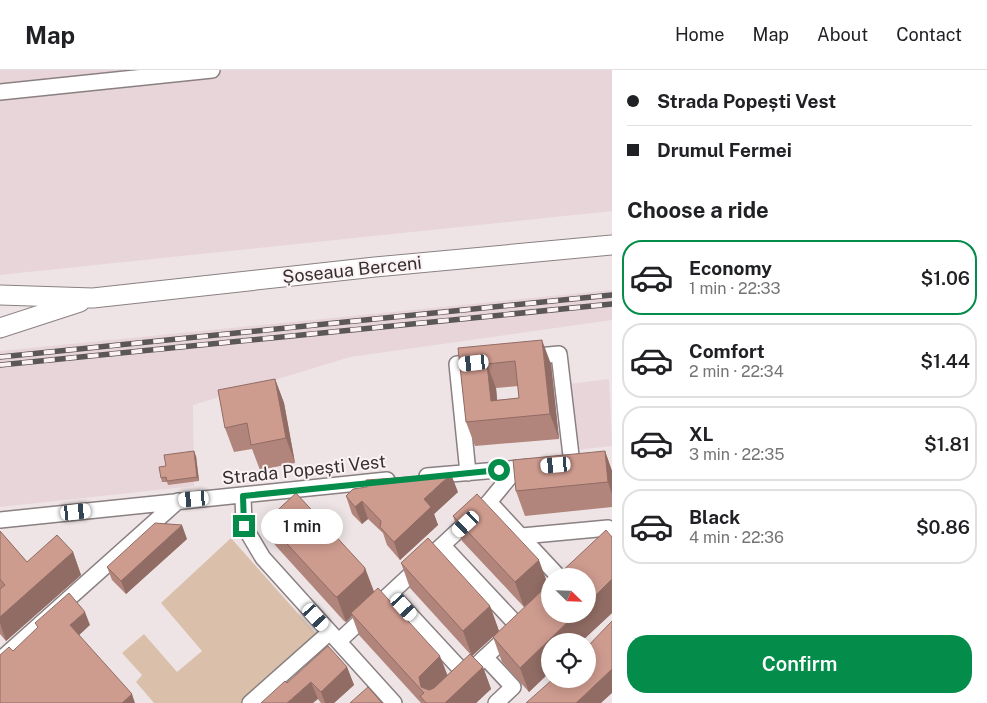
<!DOCTYPE html>
<html lang="en">
<head>
<meta charset="utf-8">
<style>
	:root { --surface:#fff; --page:#f6f6f6; --text:#202124; --muted:#757577; --line:#e0e0e0; --accent:#038c4a }
	body { margin:0; font-family:"Public Sans",sans-serif; background:var(--page); color:var(--text); height:100vh; display:flex; flex-direction:column; font-size:19px; white-space:nowrap }
	* { box-sizing:border-box; margin:0 }
	p { font-size:16px; color:var(--muted) }
	.icon { flex:none; width:28px; height:28px; fill:none; stroke:currentColor; stroke-width:2; stroke-linecap:round; stroke-linejoin:round }
	.map { position:relative; flex:1; overflow:hidden }
	.details { display:flex; flex-direction:column; background:var(--surface); width:375px }
	.details>* { flex:none }
	.banner { display:grid; align-content:center; height:110px; padding:0 15px; background:var(--surface) }
	.needle { width:32px; rotate:113deg }
	.controls { position:absolute; left:541px; top:498px; display:grid; gap:10px }
	.controls a { display:grid; place-items:center; width:55px; height:55px; border-radius:50%; background:var(--surface); box-shadow:0 2px 12px #0003; font-size:25px }
	.end { position:absolute; width:22px; height:22px; margin:-11px; border:6px solid #038c4a; background:#fff; box-shadow:0 0 0 2px #fff }
	.from { border-radius:50% }
	.bubble { position:absolute; height:35px; border-radius:18px; background:var(--surface); box-shadow:0 2px 12px #0003; font-size:16px; font-weight:600; line-height:35px; text-align:center }
	.car { position:absolute; width:15px; height:30px; margin:-15px -8px; border-radius:6px; box-shadow:0 0 4px 1px #0007; background:linear-gradient(#fff 24%,#345 0 40%,#fff 0 76%,#345 0 86%,#fff 0) }
	.banner b { display:flex; align-items:center; gap:18px; height:48px; font-size:19px }
	.banner b+b { border-top:1px solid var(--line) }
	.banner i { width:12px; height:12px; background:var(--text) }
	ul { padding:0; list-style:none }
	li { display:flex; align-items:center; gap:15px; height:75px; margin:0 10px 8px; padding:0 5px; border:2px solid var(--line); border-radius:20px }
	li div { flex:1 }
	li b { display:block; font-size:19px }
	li em { font-style:normal; font-weight:600 }
	li.on { border-color:var(--accent) }
	li>.icon { width:45px; height:45px; stroke-width:1.5 }
	h2 { padding:0 15px; font-size:22px; line-height:60px }
	.action { display:flex; gap:10px; margin-top:auto; padding:10px 15px }
	.action a { flex:1; height:58px; border-radius:20px; background:var(--accent); color:#fff; font-size:20px; font-weight:600; line-height:58px; text-align:center }
	header { display:flex; align-items:center; gap:30px; box-sizing:border-box; height:70px; padding:0 25px; background:var(--surface); border-bottom:1px solid var(--line) }
	header strong { font-size:24px }
	nav { display:flex; gap:28px; margin-inline-start:auto; font-size:18px }
	main { display:flex; flex:1; min-height:0 }
	.map>svg:first-child { display:block }
</style>
</head>
<body>
<header>
<strong>Map</strong>
<nav><a>Home</a><a>Map</a><a>About</a><a>Contact</a></nav>
</header>
<main>
<div class="map">
<svg width="612" height="633" viewBox="0 0 612 633">
	<rect width="100%" height="100%" fill="#eee4e6"/>
	<path fill="#e8d5d9" d="M0 0H612V141L0 205Z
		M612 220V250L350 287 193 335 194 416 0 437V281Z
		M609 309 612 376 576 380 569 314Z"/>
	<path fill="#dac0aa" d="M231 468 318 566 243 633H154L136 612 142 605 122 583 144 564 177 602 202 581 161 533Z"/>
	<g fill="none" stroke-linecap="round" stroke-linejoin="round">
		<defs>
			<path id="minor" d="M0 22 212 0
				M527 287 559 284 572 394
				M468 403 457 294 479 292
				M427 406 533 397
				M243 426 244 456 263 488 394 633
				M489 432 558 506
				M0 450 387 410
				M522 466 608 458 612 462
				M443 476 518 556
				M391 524 466 605
				M339 571 489 432 517 398
				M485 587 513 617 496 633
				M0 590 178 431
				M250 633 330 562
				M436 633 511 563"/>
			<path id="major" d="M0 225 93 228 375 197 612 175
				M0 258 80 232"/>
		</defs>
		<use href="#minor" stroke="#8a8082" stroke-width="18"/>
		<use href="#major" stroke="#8a8082" stroke-width="21"/>
		<use href="#minor" stroke="#fff" stroke-width="15"/>
		<use href="#major" stroke="#fff" stroke-width="19"/>
		<defs>
			<path id="rail" d="M0 287 612 225
				M0 295 612 234"/>
		</defs>
		<use href="#rail" stroke="#5b5657" stroke-width="5.5"/>
		<use href="#rail" stroke="#fcf1f3" stroke-width="4" stroke-dasharray="11" stroke-linecap="butt"/>
	</g>
	<path fill="#b1857b" fill-rule="evenodd" d="M458 278 551 294 559 369 475 376 466 352ZM518 316 519 328 497 330 496 318Z
		M275 309 284 333 295 393 260 400 252 379 234 382 225 358Z
		M605 381 612 401V437L525 446 516 421Z
		M196 386 199 411 168 415 167 412H162L161 408 166 396Z
		M458 422 434 444 438 455 400 490 387 475 383 463 368 449 362 454 352 444 346 426Z
		M453 446 548 515 524 537 462 471Z
		M266 451 365 498 374 521 447 605 471 585 410 518 401 493 490 536 499 561 472 586 483 597 491 619 476 633H421L359 565 352 546 346 552 344 551 275 475Z
		M0 461 27 492 73 482 81 505 6 571 0 564Z
		M612 467V543L582 571H550V602L529 622 502 592 493 567Z
		M187 469 126 524 112 510 107 497Z
		M347 597 354 615 334 633H321L318 629 287 613Z"/>
	<path fill="#906c64" d="M542 270 551 294 559 369 550 344Z
		M487 294 496 318 499 349 491 331Z
		M275 309 284 333 295 393 286 368Z
		M194 381 196 386 199 411 197 407Z
		M605 381 612 401V424L608 412Z
		M451 404 458 422 434 444 438 455 400 490 394 472 424 429Z
		M362 431 368 449 362 454 355 437Z
		M182 455 187 469 126 524 121 511Z
		M73 482 81 505 6 571 0 553V547Z
		M539 490 548 515 524 537 515 512Z
		M365 498 374 523 351 543 352 546 346 552 337 527Z
		M612 509V543L582 571H550V602L529 622 520 598 576 544H588V533Z
		M490 536 499 561 472 586 463 561Z
		M85 542 90 555 75 569 70 555Z
		M440 586 449 609 428 633 421 617 419 607Z
		M347 597 354 615 334 633H325L321 622Z
		M483 597 491 619 476 633H445Z
		M612 599V623L601 633H576Z
		M311 612 318 629 313 633H287Z
		M132 624 135 633H122Z"/>
	<path fill="#ce9b8f" stroke="#906c64" fill-rule="evenodd" d="M542 270 550 344 466 352 458 278ZM515 291 519 328 491 331 487 294Z
		M275 309 286 368 251 375 247 353 225 358 218 320Z
		M194 381 197 407 167 411 166 407 161 408 159 397 166 396 164 385Z
		M605 381 608 412 516 421 513 390Z
		M451 404 424 429 431 437 394 472 380 457 381 451 362 431 355 437 346 426 353 419 367 417 366 410Z
		M296 423 365 498 364 502 337 527 335 526 266 451Z
		M477 424 539 490 515 512 453 446Z
		M155 453 182 455 121 511 107 497Z
		M606 460 612 467V509L588 533V506H557Z
		M0 461 27 492 57 465 73 482 0 547V519L5 515 0 509Z
		M428 468 490 536 463 561 401 493Z
		M550 513V544H576L520 598 493 567Z
		M378 518 440 586 419 607 421 617 429 620 434 618 470 584 483 597 445 633H426L420 626 424 623 351 543Z
		M69 523 85 542 70 555 132 624 122 633H0V585L9 577 13 581 38 557 35 553Z
		M612 551V599L576 633H526L553 609H588V576Z
		M328 576 347 597 321 622 311 612 287 633H261L285 611 287 613Z
		M368 617 382 633H350Z"/>
	<g fill="none" stroke-linecap="round" stroke-linejoin="round">
		<path stroke="#038c4a" stroke-width="6" d="M244 456 243 426 499 400"/>
	</g>
	<g text-anchor="middle" stroke-width="4" stroke-linejoin="round" paint-order="stroke">
		<g font-size="18" fill="#343031" stroke="#fcf1f3">
			<text transform="translate(352 200) rotate(-6)" y="6">Șoseaua Berceni</text>
			<text transform="translate(304 400) rotate(-6)" y="6">Strada Popești Vest</text>
		</g>
	</g>
</svg>
<div class="controls">
<a><svg class="needle" viewBox="-14 -14 28 28"><path d="M0-13l5 13h-10z" fill="#e53935"/><path d="M0 13l5-13h-10z" fill="#757577"/></svg></a>
<a><svg class="icon" aria-label="locate" viewBox="0 0 24 24"><circle cx="12" cy="12" r="6"/><path d="M12 2v4M12 18v4M2 12h4M18 12h4"/></svg></a>
</div>
<i class="end from" style="left:499px;top:400px"></i>
<i class="end" style="left:244px;top:456px"></i>
<div class="bubble" style="left:261px;top:439px;width:82px">1 min</div>
<i class="car" style="left:474px;top:293px;rotate:264deg"></i>
<i class="car" style="left:556px;top:395px;rotate:265deg"></i>
<i class="car" style="left:194px;top:429px;rotate:265deg"></i>
<i class="car" style="left:76px;top:442px;rotate:84deg"></i>
<i class="car" style="left:466px;top:454px;rotate:227deg"></i>
<i class="car" style="left:404px;top:537px;rotate:138deg"></i>
<i class="car" style="left:316px;top:547px;rotate:138deg"></i>
</div>
<section class="details">
<div class="banner">
<b><i class="from"></i>Strada Popești Vest</b>
<b><i></i>Drumul Fermei</b>
</div>
<h2>Choose a ride</h2>
<ul>
<li class="on"><svg class="icon" aria-label="car" viewBox="0 0 24 24"><path d="M5 17H2v-5l4-1 3-4h7l3 4 3 1v5h-3M9 17h6M6 11h13"/><circle cx="7" cy="17" r="2"/><circle cx="17" cy="17" r="2"/></svg><div><b>Economy</b><p>1 min · 22:33</p></div><em>$1.06</em></li>
<li><svg class="icon" aria-label="car" viewBox="0 0 24 24"><path d="M5 17H2v-5l4-1 3-4h7l3 4 3 1v5h-3M9 17h6M6 11h13"/><circle cx="7" cy="17" r="2"/><circle cx="17" cy="17" r="2"/></svg><div><b>Comfort</b><p>2 min · 22:34</p></div><em>$1.44</em></li>
<li><svg class="icon" aria-label="car" viewBox="0 0 24 24"><path d="M5 17H2v-5l4-1 3-4h7l3 4 3 1v5h-3M9 17h6M6 11h13"/><circle cx="7" cy="17" r="2"/><circle cx="17" cy="17" r="2"/></svg><div><b>XL</b><p>3 min · 22:35</p></div><em>$1.81</em></li>
<li><svg class="icon" aria-label="car" viewBox="0 0 24 24"><path d="M5 17H2v-5l4-1 3-4h7l3 4 3 1v5h-3M9 17h6M6 11h13"/><circle cx="7" cy="17" r="2"/><circle cx="17" cy="17" r="2"/></svg><div><b>Black</b><p>4 min · 22:36</p></div><em>$0.86</em></li>
</ul>
<div class="action"><a>Confirm</a></div>
</section>
</main>
</body>
</html>
